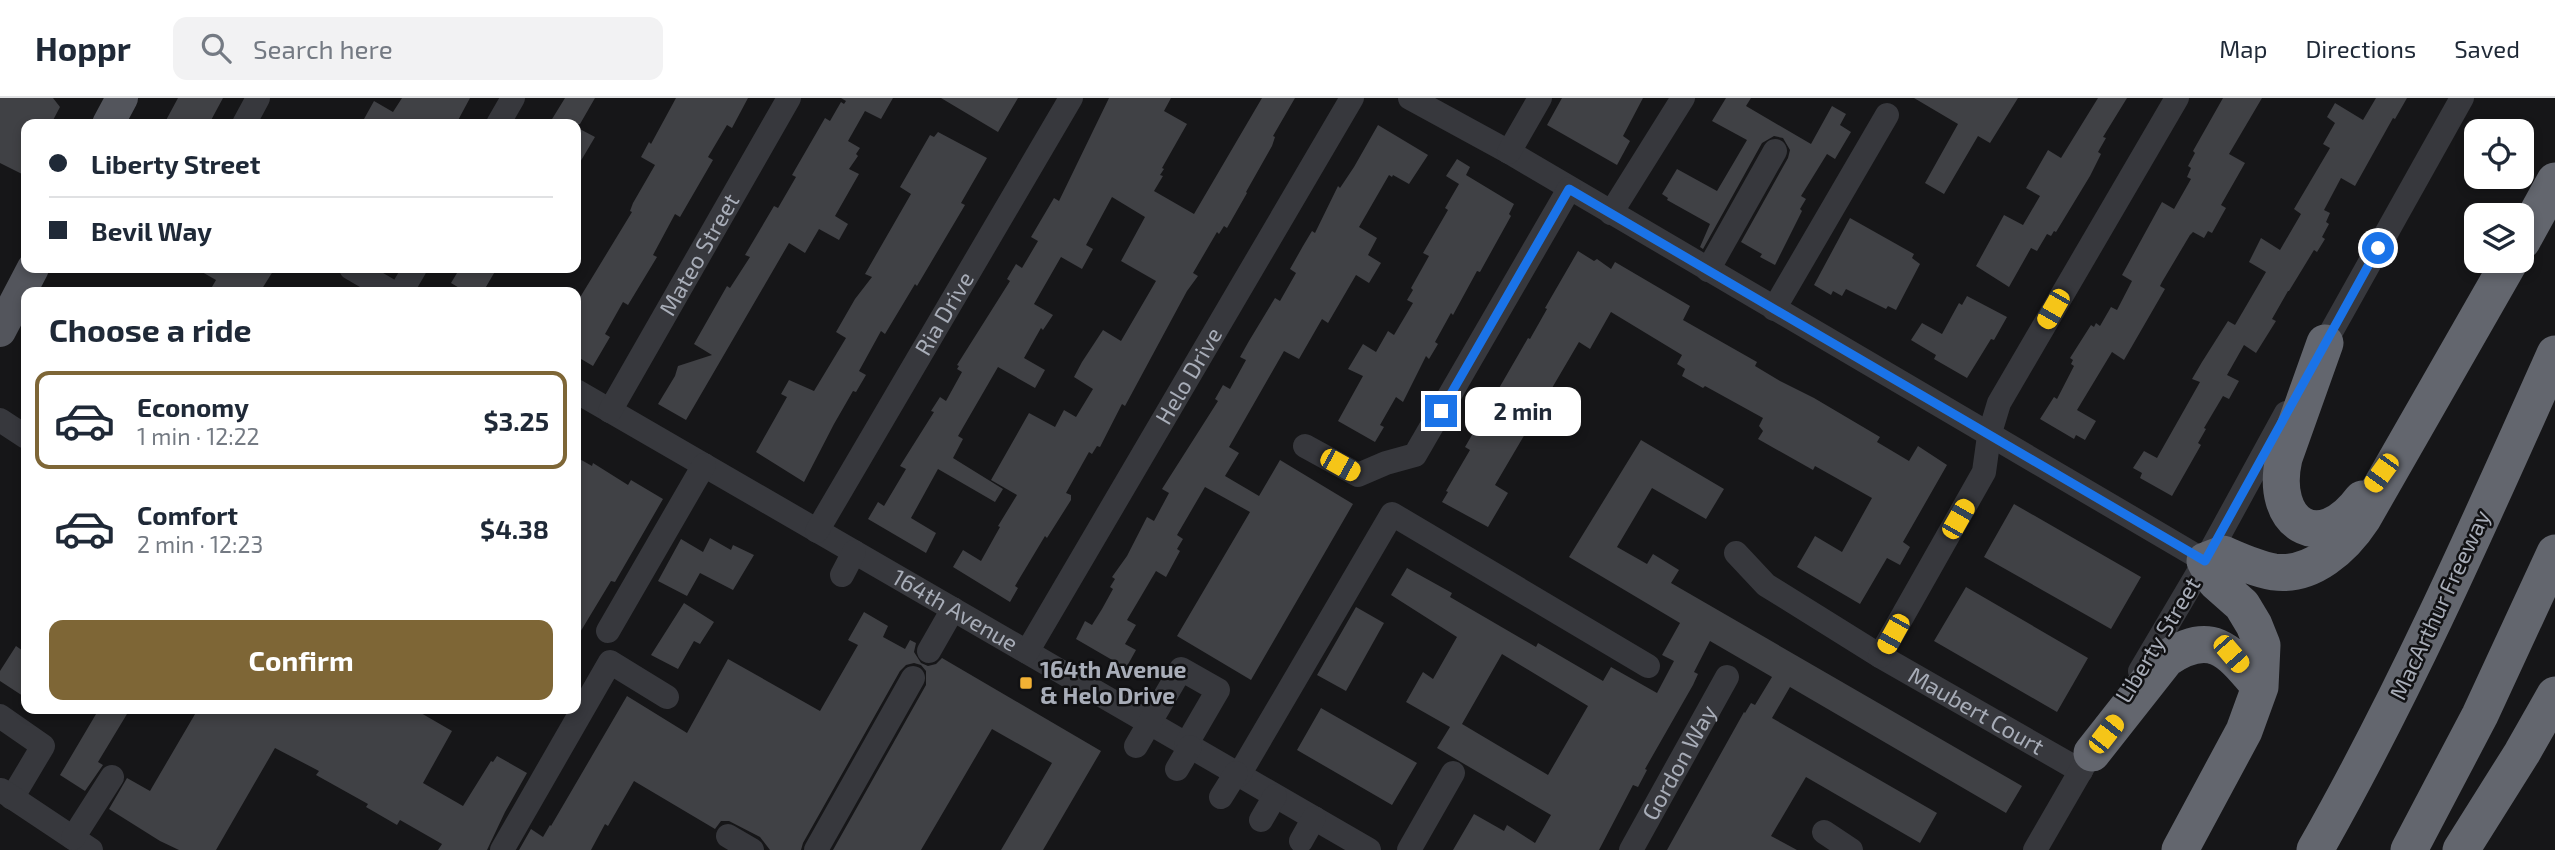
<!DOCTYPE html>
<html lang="en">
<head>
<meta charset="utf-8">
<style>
	:root { --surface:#fff; --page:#f2f2f3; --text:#1f2937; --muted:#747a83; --line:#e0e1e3; --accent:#7e6636 }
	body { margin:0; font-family:"Exo 2",sans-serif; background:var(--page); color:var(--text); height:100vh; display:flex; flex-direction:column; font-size:26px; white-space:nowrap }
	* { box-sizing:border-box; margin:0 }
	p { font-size:23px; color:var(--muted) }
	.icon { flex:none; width:38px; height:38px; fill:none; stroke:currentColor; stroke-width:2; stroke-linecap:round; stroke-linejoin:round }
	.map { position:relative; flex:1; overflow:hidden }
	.panel { position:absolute; left:21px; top:189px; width:560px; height:427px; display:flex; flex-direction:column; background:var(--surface); border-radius:14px; box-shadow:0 4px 10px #0003 }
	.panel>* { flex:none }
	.guide { position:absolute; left:21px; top:21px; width:560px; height:154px; border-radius:14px; box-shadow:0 4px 10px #0003; display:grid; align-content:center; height:154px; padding:0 28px; background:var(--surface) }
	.tools { position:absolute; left:2464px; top:21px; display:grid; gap:14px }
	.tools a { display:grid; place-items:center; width:70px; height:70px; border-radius:14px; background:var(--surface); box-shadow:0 4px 10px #0003; font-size:35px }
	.end { position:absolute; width:32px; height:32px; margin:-16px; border:9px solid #1a73e8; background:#fff; box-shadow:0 0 0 4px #fff }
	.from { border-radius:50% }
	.bubble { position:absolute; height:49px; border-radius:14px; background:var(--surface); box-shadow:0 4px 10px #0003; font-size:23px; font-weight:700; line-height:49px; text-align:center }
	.car { position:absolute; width:21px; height:42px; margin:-21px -10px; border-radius:9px; box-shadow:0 0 5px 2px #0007; background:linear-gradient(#f5c518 24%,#345 0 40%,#f5c518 0 76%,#345 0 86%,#f5c518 0) }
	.guide b { display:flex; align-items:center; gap:24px; height:66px; font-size:26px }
	.guide b+b { border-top:2px solid var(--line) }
	.guide i { width:18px; height:18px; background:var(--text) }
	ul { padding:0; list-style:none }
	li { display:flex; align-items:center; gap:21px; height:98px; margin:0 14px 10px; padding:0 14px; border:4px solid transparent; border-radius:14px }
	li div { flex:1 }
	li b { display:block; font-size:26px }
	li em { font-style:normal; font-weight:700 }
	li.selected { border-color:var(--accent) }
	li>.icon { width:63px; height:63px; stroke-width:1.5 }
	h2 { padding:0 28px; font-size:32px; line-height:84px }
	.cta { display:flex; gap:14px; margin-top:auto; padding:14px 28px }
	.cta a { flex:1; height:80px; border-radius:14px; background:var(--accent); color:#fff; font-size:28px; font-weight:700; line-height:80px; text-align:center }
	header { display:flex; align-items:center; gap:42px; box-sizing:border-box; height:98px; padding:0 35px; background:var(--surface); border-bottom:2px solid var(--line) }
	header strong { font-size:33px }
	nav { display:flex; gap:38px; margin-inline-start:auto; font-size:24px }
	.search { width:490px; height:63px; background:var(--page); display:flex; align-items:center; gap:18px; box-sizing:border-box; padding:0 24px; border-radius:14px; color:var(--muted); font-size:26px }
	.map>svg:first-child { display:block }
</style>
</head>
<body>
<header>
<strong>Hoppr</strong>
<div class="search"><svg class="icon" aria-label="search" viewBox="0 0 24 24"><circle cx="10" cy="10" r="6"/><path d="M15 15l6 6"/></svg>Search here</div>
<nav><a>Map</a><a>Directions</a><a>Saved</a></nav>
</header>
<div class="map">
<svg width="2555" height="752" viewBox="0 0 2555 752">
	<rect width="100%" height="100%" fill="#161618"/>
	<path fill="#404145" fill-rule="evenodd" d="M0 0H53L60 9 51 26H26V78L0 65Z
		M178 0H223L209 26H164Z
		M402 0H470L456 26H373L364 21 374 3 393 14Z
		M565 0H595L580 26H549Z
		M676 0H748L732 30 727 27 708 59 713 62 680 119 675 116 653 157 657 159 628 207 623 204 605 236 610 239 593 268 576 258V206L632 114 630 113 633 105 655 67 641 59 649 44 651 46Z
		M841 0H893L881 21 865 13 848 43 860 50 856 56 858 58 849 71 859 76 835 118 848 126 839 142 819 131 805 155 789 145 686 322 658 306 675 278 678 268 712 257 694 246 727 188 730 190 750 159 745 157 774 108 778 110 796 79 792 77 825 20 830 23 841 4 844 6 846 3Z
		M941 0H1018L998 34Z
		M1109 0H1171L1164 13 1187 26 1162 70 1164 71 1160 77 1163 78 1154 93 1194 116 1262 0H1295L1273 38 1275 39 1272 48 1246 94 1247 95 1227 130 1224 128 1219 136 1217 134 1193 175 1198 178 1187 193 1125 308 1122 306 1100 349 1097 348 1092 356 1089 354 1066 395 1071 397V402L1047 440 1045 438 1015 488 1018 490 1010 504 953 469 963 452 981 463 1000 429 998 428 1017 397 991 382 1029 315 1055 329 1064 312 1076 319 1093 291 1074 279 1082 264 1103 232 1121 243 1156 183 1121 163 1145 119 1112 99 1086 147 1093 151 1082 171 1061 159 1034 206 1053 217 1043 232 1041 230 1024 260 1045 272 1035 290 998 269 958 338 963 341 953 360 1003 391 995 404 938 371 911 420 936 435 926 455 868 421 878 404 884 408 906 371 900 368 934 314 931 313 940 299 946 303 962 274 957 271 959 268 957 267 1010 183 1007 181 1016 166 1022 170 1038 143 1031 139 1054 100 1059 103Z
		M1562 0H1643L1623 38 1630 43 1617 67 1547 27Z
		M1726 0H1751L1746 8 1811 46 1832 8 1846 16 1840 27 1851 34 1835 61 1827 56 1801 98 1806 101 1800 111 1802 113 1775 167 1760 159 1762 156 1741 144 1788 60 1790 52 1783 40 1774 38 1762 45 1703 151 1700 149 1710 126 1667 102 1668 100 1662 96 1677 71 1717 93 1747 42 1712 23Z
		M1914 0H2018L1990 45 1978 38 1944 96 1925 85 1958 26Z
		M2098 0H2127L2103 39 2106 40 2098 54 2101 56 2090 78 2056 134 2054 133 2051 138 2047 136 2037 153 2031 150 2009 189 1976 168 2004 117 2023 127 2040 98 2026 90 2048 52 2061 60Z
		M2223 0H2262L2229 56 2245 65 2221 107 2226 110 2212 135 2208 133 2204 140 2193 134 2190 137 2162 184 2160 188 2165 191 2124 262 2112 254 2077 312 2096 323 2085 342 2076 337 2074 341 2040 321 2054 299 2057 301 2074 268 2071 266 2073 262 2070 260 2091 227 2094 229 2096 225 2100 228 2111 209 2117 212 2132 183 2122 177 2162 104 2174 111 2191 81 2187 79 2191 70 2188 68 2195 55 2193 53Z
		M2376 0H2407L2395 21 2393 20 2355 88 2341 80 2324 112 2330 115 2326 124 2329 126 2322 139 2325 141 2317 154 2314 152 2289 193H2288L2272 221 2276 223 2256 255 2244 247 2227 277 2239 283 2229 301 2223 298 2204 330 2206 331 2198 345 2201 347 2172 398 2140 380 2142 375 2133 370 2144 353 2157 360 2200 284 2192 281 2202 264 2228 223 2235 227 2266 174 2249 164 2261 140 2280 152 2301 116 2294 111 2330 50 2323 46 2335 25 2327 19 2335 5 2363 22Z
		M1378 27 1428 57 1409 86 1393 77 1392 79 1389 77 1359 129 1377 140 1368 157 1381 165 1369 185 1356 177 1328 225 1322 221 1299 261 1284 253 1229 349 1239 355 1225 378 1259 398 1280 362 1353 406 1251 582 1177 538 1250 414 1205 389 1177 437 1183 441 1177 451 1180 453 1166 479 1156 473 1127 522 1136 527 1125 546 1136 552 1126 570 1076 541 1085 523 1092 527 1102 511 1113 491 1110 489 1115 481 1112 479 1127 458 1147 419 1154 423 1169 395 1162 391 1218 303 1215 301 1223 287 1230 291 1246 262 1240 259 1249 243 1275 200 1280 203 1296 175 1290 171 1303 148 1312 133 1315 135 1338 88 1340 90 1354 69Z
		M576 29 595 39 576 71Z
		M938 34 987 60 961 105 965 107 917 188 915 186 885 236 881 233 859 273 866 277 856 294 853 293 834 326 804 384 756 354 787 299 781 296 789 282 814 293 846 240 836 234 855 201 872 179 865 176 911 96 900 89 930 37 934 39Z
		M1457 61 1470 69 1466 77 1514 106 1509 116 1511 118 1480 174 1477 173 1453 217 1451 215 1435 244 1438 246 1429 261 1426 258 1403 304 1396 299 1380 327 1384 329 1375 344 1338 323 1363 278 1348 271 1363 246 1376 254 1388 233 1394 237 1413 205 1407 202 1413 192 1411 190 1429 158 1423 155 1448 112 1445 110 1459 86 1446 78Z
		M1850 120 1914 156 1912 160 1920 166 1896 212 1888 208 1886 211 1846 191 1842 198 1833 193 1831 197 1814 187Z
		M1578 153 1594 163 1597 161 1611 171 1615 164 1690 208 1683 222 1757 264 1755 268 1780 283 1814 300 1880 339 1877 344 1909 363 1918 348 1947 367 1903 444 1910 449 1900 467 1887 460 1860 506 1797 469 1815 438 1842 454 1872 400 1815 368 1813 372 1758 341 1763 333 1759 328 1763 320 1705 288 1703 290 1682 278 1685 271 1677 266 1682 257 1611 214 1590 251 1579 244 1495 387 1508 395 1488 429 1442 404 1448 394 1446 393 1470 352 1465 349 1528 240 1530 241 1547 211 1545 210Z
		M195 170H275L260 194H209L216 182Z
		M460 170H497L483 194H466L451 185Z
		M1967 198 2007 219 1994 242 1991 241 1967 280 1934 261 1936 257 1911 242 1922 225 1942 236 1959 205 1962 207Z
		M1641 342 1724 391 1706 421 1652 390 1617 449 1647 466 1653 456 1679 472 1671 485 2022 688 2006 715 1790 589 1772 620 1937 715 1920 745 1806 679 1771 738 1797 752H1667L1744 614 1745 615 1751 605 1755 607 1772 579 1710 543 1694 574 1698 576 1693 587 1645 671 1647 672 1638 689 1633 687 1599 752H1453L1474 716 1504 733 1507 727 1535 745 1551 717 1437 650 1450 629 1406 604 1423 574 1433 581 1457 539 1391 497 1407 470 1452 495 1450 499 1536 549 1538 545 1603 583 1611 569 1657 595 1674 563 1662 557 1680 525 1569 459ZM1502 556 1588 608 1548 677 1462 626Z
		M576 359 592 368 593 365 628 387 631 382 663 401 615 484 611 483 576 541Z
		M2014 406 2141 479 2111 531 1984 459Z
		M710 440 731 452 733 447 754 457 733 492 700 475 687 498 658 483 681 441 703 454Z
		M1966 489 2088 560 2057 614 1934 543Z
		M684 505 714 524 700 546 694 543 678 571 651 557Z
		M1356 509 1384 525 1346 593 1317 577Z
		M864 514 888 528 883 539 905 551 910 542 916 545 914 554 921 565 928 568 936 566 942 560 1101 653 1043 752H1001L1052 665 992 631 921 752H833L926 587V573L921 567 914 565 906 567 900 573 803 745 801 752H770L760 739 729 723H721L715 731 634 683 608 728 605 726 591 752H519L531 731 543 739 550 727 551 728 627 598 687 635 728 561 820 613 858 547 848 542Z
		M16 548 26 555V600L0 583V573Z
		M1321 610 1417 665 1392 707 1297 652Z
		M99 611H130L98 664 103 667 85 693 60 677Z
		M198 611H414L452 633 423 685 463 708 491 663 493 664 497 658 527 675 505 714 487 752H438L442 746 400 722 397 727 366 709 368 706 316 677 319 673 275 650 216 752H179L160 743 109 711 127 680 150 693Z"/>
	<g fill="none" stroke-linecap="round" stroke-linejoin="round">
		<g stroke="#37383d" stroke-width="24">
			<path d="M1410 0 1509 54 2205 463"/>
			<path d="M244 26 258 0"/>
			<path d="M498 26 513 0"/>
			<path d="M1509 54 1540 0"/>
			<path d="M1611 115 1683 0"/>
			<path d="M351 170 392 194"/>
			<path d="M1708 172 1775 53"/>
			<path d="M401 194 415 170"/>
			<path d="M1774 211 1887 17"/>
			<path d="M2317 259 2462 0"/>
			<path id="s1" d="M576 293 1369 752"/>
			<path id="s2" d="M610 313 789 0"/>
			<path d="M0 322 26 339"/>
			<path d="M1305 348 1358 377 1386 365 1415 357 1569 91"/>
			<path id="s3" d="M817 433 1071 0"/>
			<path id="s4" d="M1736 455 1766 487 1880 558 2081 673"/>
			<path d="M842 477 854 454"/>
			<path d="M608 533 704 367"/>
			<path d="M929 553 953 511"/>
			<path id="s5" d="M1027 554 1352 0"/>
			<path d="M1880 558 1984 374 1989 338 1999 305 2177 0"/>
			<path d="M2140 573 2205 463 2286 315"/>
			<path d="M0 618 43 648 12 700"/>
			<path d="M1136 648 1181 571 1218 592 1186 647"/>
			<path d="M1177 671 1190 649"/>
			<path d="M1239 677 1392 416 1648 568"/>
			<path d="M1 692 91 752"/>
			<path d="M1221 699 1236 675"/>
			<path d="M1261 722 1275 698"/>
			<path d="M1824 734 1851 752"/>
			<path d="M728 738 752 752"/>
			<path d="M73 740 112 679"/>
			<path d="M1301 743 1314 720"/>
			<path d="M502 752 610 564 667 599"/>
			<path d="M816 752 913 580"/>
			<path d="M1409 752 1453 675"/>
			<path id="s6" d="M1631 752 1727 579"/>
			<path d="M2035 752 2098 643"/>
		</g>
		<path stroke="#53555c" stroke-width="32" d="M108 26 122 0
			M0 233 33 170"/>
		<path stroke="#63666e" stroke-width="37" d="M2522 143 2555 83
			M2325 245 2284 360C2269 425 2319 459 2362 401
			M2092 655 2166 561C2213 529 2231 555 2260 589
			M2180 752 2244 633 2260 589 2262 547 2254 527 2242 507 2216 484 2205 463 2223 456C2239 463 2256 471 2274 474 2312 479 2344 449 2363 420L2510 163
			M2315 752C2406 592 2480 424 2555 256
			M2409 752 2480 617 2555 455
			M2461 752 2522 655 2555 597"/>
	</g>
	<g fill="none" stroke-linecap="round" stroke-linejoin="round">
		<path stroke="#1a73e8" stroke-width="9" d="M1441 313 1569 91 2205 463 2378 150"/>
	</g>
	<rect fill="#f2b134" stroke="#111113" stroke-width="2.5" x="1019" y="578" width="14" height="14" rx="3.5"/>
	<g text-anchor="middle" stroke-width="5" stroke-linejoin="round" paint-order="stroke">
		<g font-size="23" fill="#a8adb8" stroke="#111113">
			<text dy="8" stroke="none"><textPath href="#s2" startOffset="180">Mateo Street</textPath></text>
			<text dy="8" stroke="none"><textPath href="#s3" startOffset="252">Ria Drive</textPath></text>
			<text dy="8" stroke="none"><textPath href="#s5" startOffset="320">Helo Drive</textPath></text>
			<text transform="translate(2440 507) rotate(-65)" y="8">MacArthur Freeway</text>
			<text dy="8" stroke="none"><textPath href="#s1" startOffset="438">164th Avenue</textPath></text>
			<text transform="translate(2158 542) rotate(-59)" y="8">Liberty Street</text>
			<text dy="8" stroke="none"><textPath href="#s4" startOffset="289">Maubert Court</textPath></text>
			<text dy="8" stroke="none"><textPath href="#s6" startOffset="100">Gordon Way</textPath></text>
		</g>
		<g font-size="23" font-weight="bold" fill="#a8adb8" stroke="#111113" text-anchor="start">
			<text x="1040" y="580">164th Avenue<tspan x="1040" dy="26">&amp; Helo Drive</tspan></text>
		</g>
	</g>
</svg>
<div class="tools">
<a><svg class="icon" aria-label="locate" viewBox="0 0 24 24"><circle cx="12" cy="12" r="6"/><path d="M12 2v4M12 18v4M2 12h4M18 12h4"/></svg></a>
<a><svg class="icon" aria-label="layers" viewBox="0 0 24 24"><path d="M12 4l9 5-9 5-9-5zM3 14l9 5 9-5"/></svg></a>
</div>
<i class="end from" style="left:2378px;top:150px"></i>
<i class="end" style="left:1441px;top:313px"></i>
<div class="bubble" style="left:1465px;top:289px;width:116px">2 min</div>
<i class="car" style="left:2053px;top:211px;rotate:210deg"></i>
<i class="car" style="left:1340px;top:367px;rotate:119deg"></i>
<i class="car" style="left:2381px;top:375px;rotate:216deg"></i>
<i class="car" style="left:1958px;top:421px;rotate:30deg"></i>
<i class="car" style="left:1893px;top:536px;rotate:209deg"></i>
<i class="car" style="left:2231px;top:556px;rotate:139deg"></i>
<i class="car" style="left:2106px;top:636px;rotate:38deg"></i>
<div class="guide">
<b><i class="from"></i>Liberty Street</b>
<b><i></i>Bevil Way</b>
</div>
<section class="panel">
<h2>Choose a ride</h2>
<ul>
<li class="selected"><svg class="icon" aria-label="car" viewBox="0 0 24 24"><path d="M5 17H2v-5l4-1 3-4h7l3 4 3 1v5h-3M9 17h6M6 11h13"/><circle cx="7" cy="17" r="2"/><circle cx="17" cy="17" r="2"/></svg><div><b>Economy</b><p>1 min · 12:22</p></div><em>$3.25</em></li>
<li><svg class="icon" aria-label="car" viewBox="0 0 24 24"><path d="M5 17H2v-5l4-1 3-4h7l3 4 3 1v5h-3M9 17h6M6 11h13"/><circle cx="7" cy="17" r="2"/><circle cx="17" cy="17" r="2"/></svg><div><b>Comfort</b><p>2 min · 12:23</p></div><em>$4.38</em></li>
</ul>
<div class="cta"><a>Confirm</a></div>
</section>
</div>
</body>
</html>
